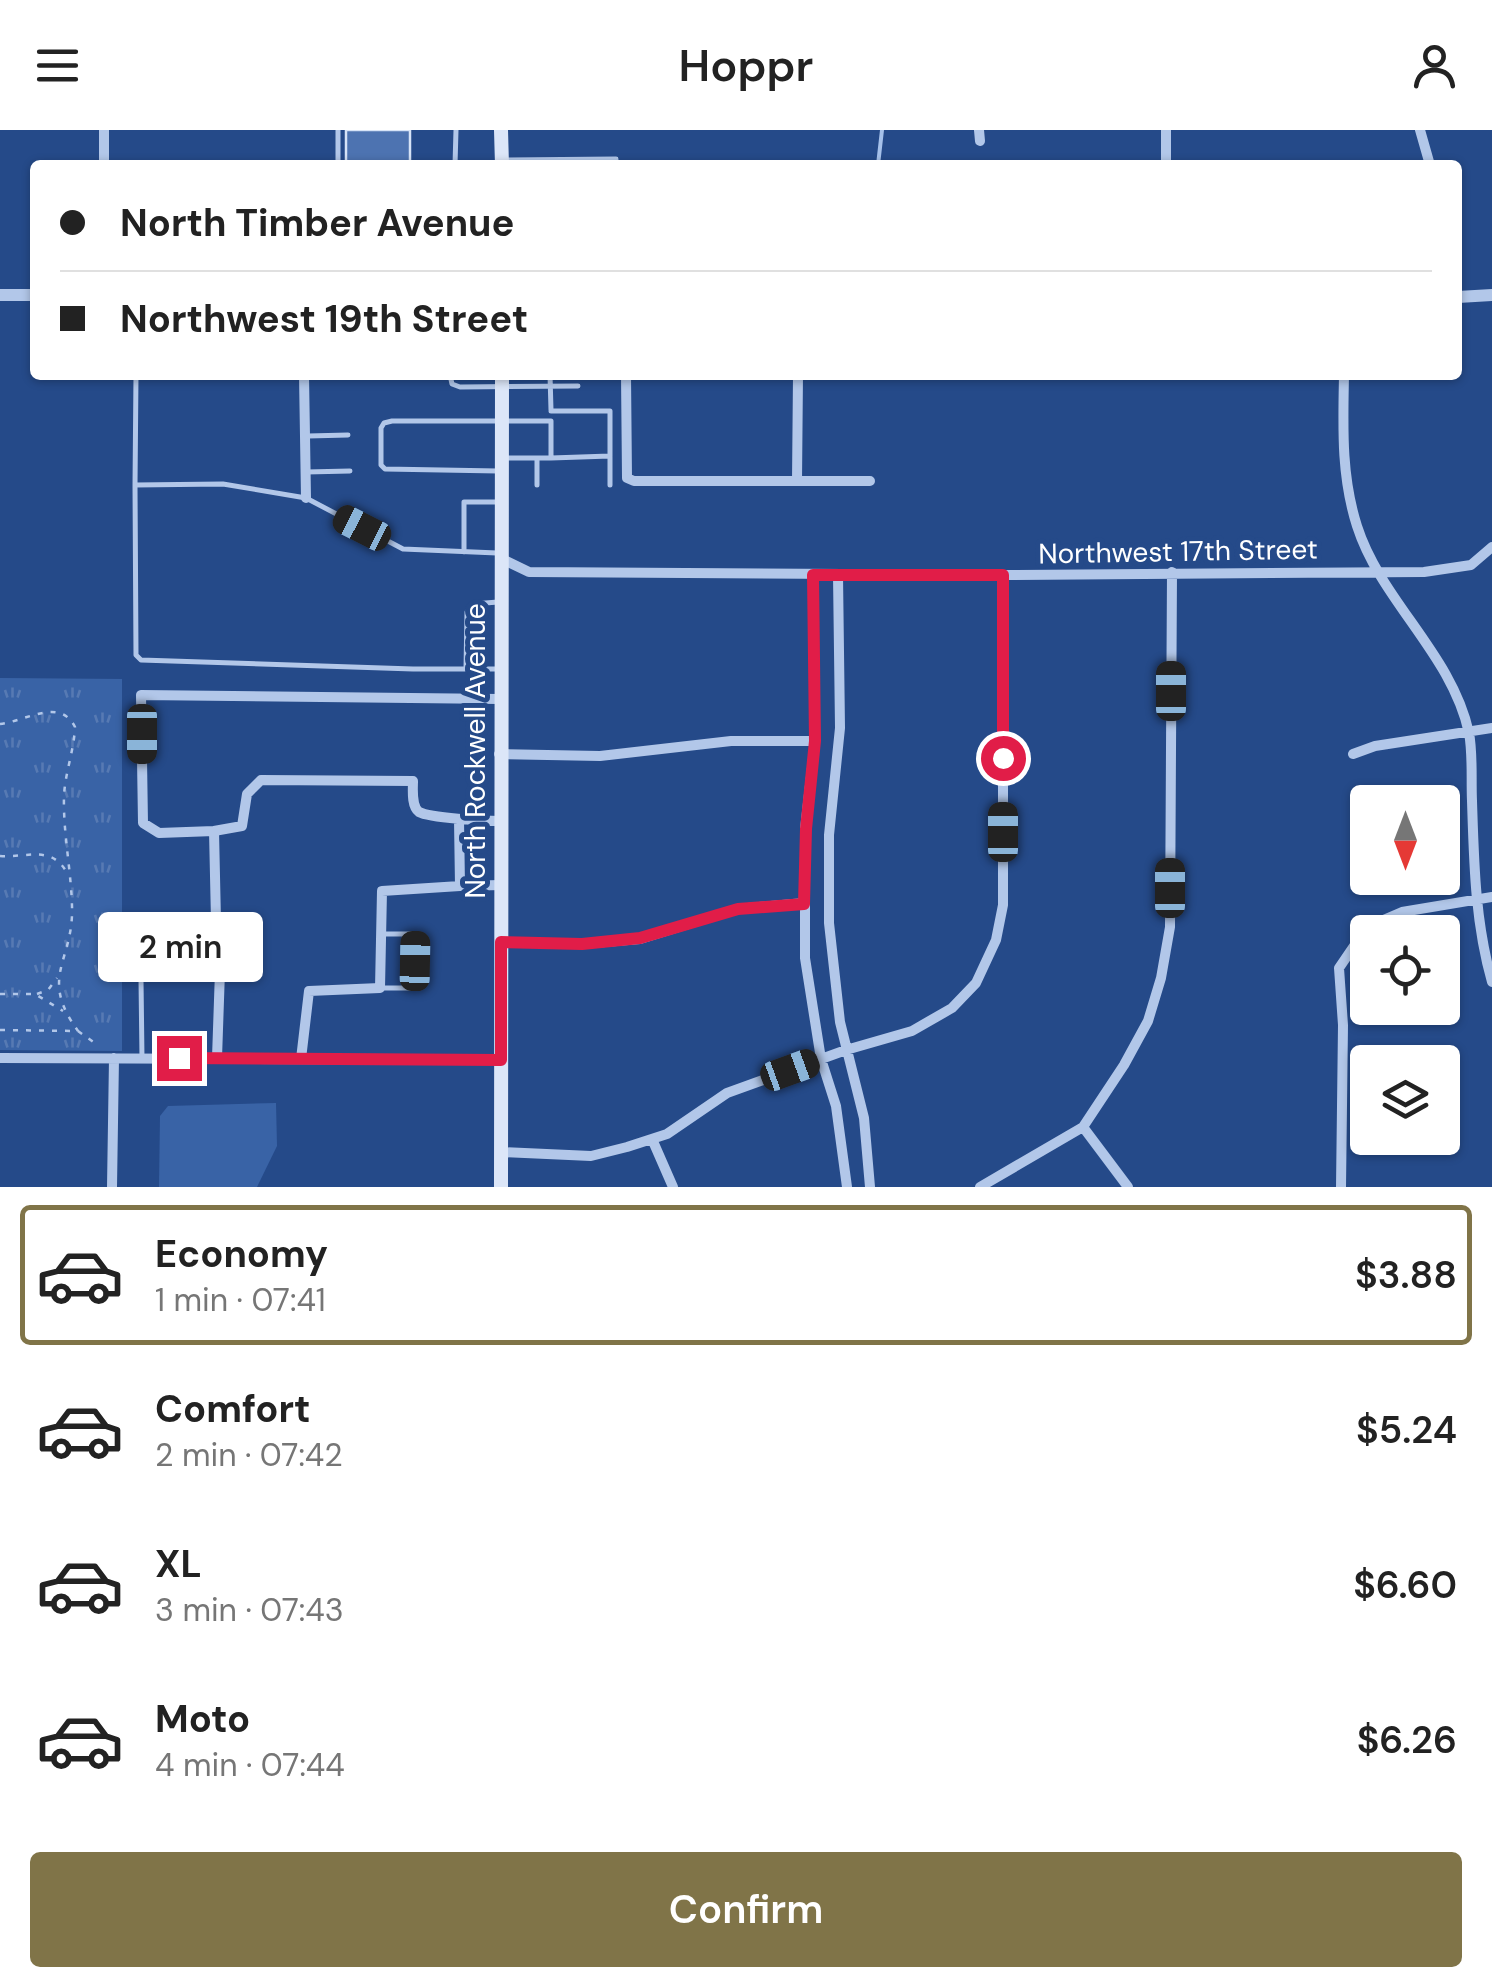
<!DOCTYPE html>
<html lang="en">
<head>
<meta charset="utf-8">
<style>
	:root { --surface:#fff; --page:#f2f2f2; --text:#222; --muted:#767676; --line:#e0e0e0; --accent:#807448 }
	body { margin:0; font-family:"DM Sans",sans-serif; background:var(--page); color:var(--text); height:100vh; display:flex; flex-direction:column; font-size:38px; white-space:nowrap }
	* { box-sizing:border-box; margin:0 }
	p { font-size:32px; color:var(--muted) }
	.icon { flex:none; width:55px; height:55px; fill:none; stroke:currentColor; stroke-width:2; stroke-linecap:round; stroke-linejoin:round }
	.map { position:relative; height:1057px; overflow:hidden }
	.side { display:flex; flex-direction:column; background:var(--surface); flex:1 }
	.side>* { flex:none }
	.banner { position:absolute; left:30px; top:30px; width:1432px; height:220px; border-radius:10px; box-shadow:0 2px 8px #0004; display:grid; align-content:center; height:220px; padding:0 30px; background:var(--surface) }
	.needle { width:65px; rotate:180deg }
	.controls { position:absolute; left:1350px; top:655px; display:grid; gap:20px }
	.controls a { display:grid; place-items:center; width:110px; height:110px; border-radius:10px; background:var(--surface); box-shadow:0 2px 8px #0004; font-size:50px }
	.end { position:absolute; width:45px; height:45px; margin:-22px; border:12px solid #e11d48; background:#fff; box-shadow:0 0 0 5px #fff }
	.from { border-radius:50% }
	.bubble { position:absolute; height:70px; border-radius:10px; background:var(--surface); box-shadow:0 2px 8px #0004; font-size:32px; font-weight:600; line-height:70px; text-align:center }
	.car { position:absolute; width:30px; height:60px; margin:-30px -15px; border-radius:12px; box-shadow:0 0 8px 2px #0007; background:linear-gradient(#222 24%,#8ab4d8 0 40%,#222 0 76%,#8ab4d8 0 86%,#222 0) }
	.banner b { display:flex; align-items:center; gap:35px; height:95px; font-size:38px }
	.banner b+b { border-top:2px solid var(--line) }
	.banner i { width:25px; height:25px; background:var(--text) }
	ul { padding:18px 0 0; list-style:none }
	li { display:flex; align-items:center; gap:30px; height:140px; margin:0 20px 15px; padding:0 10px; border:5px solid transparent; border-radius:10px }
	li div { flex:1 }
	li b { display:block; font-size:38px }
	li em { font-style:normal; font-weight:600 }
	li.selected { border-color:var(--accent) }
	li>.icon { width:90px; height:90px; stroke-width:1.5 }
	.primary-button { display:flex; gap:20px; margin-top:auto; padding:20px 30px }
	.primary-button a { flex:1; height:115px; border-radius:10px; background:var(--accent); color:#fff; font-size:40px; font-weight:600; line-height:115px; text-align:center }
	header { display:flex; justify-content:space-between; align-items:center; height:130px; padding:0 30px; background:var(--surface); font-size:45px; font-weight:600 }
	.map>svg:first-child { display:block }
</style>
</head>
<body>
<header><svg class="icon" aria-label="menu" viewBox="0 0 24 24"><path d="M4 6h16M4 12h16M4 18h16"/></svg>Hoppr<svg class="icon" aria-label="person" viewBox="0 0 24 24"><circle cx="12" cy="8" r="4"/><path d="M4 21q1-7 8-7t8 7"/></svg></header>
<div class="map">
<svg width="1492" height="1057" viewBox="0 0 1492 1057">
	<defs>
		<pattern id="grass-tufts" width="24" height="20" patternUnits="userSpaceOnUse" patternTransform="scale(2.5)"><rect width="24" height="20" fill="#3963a6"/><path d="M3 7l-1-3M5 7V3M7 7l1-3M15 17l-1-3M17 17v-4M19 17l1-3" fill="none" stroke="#577ab3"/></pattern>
	</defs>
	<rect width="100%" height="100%" fill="#254a89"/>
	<path fill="url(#grass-tufts)" d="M0 548 122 549V921L0 920Z"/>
	<path fill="#3963a6" d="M276 973 277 1016 257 1057H159L160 986 168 976Z"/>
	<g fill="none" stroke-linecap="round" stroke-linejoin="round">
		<path stroke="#a6c1ea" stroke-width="4" d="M878 35 882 0"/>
	</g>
	<path fill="#4d73b1" stroke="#d6e3f7" stroke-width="2.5" d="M346 0H410V35H346Z"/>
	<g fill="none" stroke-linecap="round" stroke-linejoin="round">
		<path stroke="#b2c7e9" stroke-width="2.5" stroke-dasharray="5 8" stroke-linecap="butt" d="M0 594C26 591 60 567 75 597 74 621 65 643 64 666 63 703 71 739 72 776 74 832 38 846 78 901
			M0 726C26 728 50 715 66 741
			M0 864H35L63 881
			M37 864 48 860 57 848
			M0 900 78 901 99 916"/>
		<path stroke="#b2c7e9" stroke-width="5" d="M505 30 616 29 615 35
			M338 35V0
			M455 35 456 0
			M136 245 135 355 223 354 306 368 403 419 497 423
			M450 245 452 254 460 257 578 256
			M550 245 551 280
			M551 281H610V355
			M308 306 348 305
			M504 328H551V291
			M537 328V355
			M551 328 610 326
			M498 341 385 339 381 335V298L384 293 392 291H551
			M306 342 350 341
			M135 355 136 525 141 530 413 539H500
			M464 422V372H501
			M466 539 467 482 473 474 498 472
			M141 850 142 928
			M380 858H415V804H382"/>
		<path stroke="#b2c7e9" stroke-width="10" d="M104 0V35
			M979 0 980 11
			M1166 0V35
			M1420 0 1430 35
			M304 245 306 368
			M626 245 627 348 634 351H870
			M1344 245C1343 297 1341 346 1357 396 1381 471 1452 524 1469 603 1473 624 1471 649 1472 671 1474 733 1475 792 1492 852
			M797 351 798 245
			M500 428 529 442 1003 445 1424 442 1471 435 1492 417
			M813 445 815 611 805 699V828L821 929 836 976 847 1057
			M838 445 840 598 829 705V793L840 892 864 988 870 1057
			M499 624 600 626 731 611H815
			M1353 624 1375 616 1492 598
			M459 690 460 756 501 755
			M214 701 242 696 247 664 261 650 413 651C413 659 411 676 419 682 430 688 485 691 500 691
			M501 812 582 814 640 809 737 779 804 773
			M0 928 501 930
			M217 928 221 812 216 791 214 701 159 703 143 693 141 565 500 569
			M301 929 309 861 380 858 382 761 460 756
			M1083 997 1128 1057
			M652 1009 673 1057
			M501 1022 591 1026 627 1017 667 1004 727 963 846 920 912 901 952 878 976 853 996 810 1003 775V445
			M112 1057 114 928
			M980 1057 1083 997 1124 935 1148 891 1161 848 1170 797 1172 442
			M1341 1057 1343 895 1339 838 1367 797 1402 782 1492 767"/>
		<path stroke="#b2c7e9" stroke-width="12" d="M0 165H35
			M1458 167 1492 165"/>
		<path stroke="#dce6f8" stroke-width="14" d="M501 0 502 35
			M501 1057 502 245"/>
	</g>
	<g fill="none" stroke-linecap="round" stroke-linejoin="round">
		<path stroke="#e11d48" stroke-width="12" d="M179 928 501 930V812L582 814 640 808 738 779 804 774 806 699 815 611 813 445H1003V628"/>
	</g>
	<g text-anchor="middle" stroke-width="10" stroke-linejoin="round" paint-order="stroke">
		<g font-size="28" fill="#fff" stroke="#254a89">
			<text transform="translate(1178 421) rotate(-1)" y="10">Northwest 17th Street</text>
			<text transform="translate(475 621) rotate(-90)" y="10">North Rockwell Avenue</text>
		</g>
	</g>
</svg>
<div class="controls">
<a><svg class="needle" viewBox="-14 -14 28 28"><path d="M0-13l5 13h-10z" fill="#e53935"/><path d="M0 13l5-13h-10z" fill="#767676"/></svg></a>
<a><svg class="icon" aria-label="locate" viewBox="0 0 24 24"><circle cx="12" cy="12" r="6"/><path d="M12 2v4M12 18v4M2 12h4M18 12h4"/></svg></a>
<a><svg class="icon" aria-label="layers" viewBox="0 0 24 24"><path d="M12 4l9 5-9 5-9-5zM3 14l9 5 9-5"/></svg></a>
</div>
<i class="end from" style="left:1003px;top:628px"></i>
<i class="end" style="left:179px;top:928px"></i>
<div class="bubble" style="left:98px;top:782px;width:165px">2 min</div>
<i class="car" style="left:362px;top:398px;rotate:297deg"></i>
<i class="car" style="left:1171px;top:561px;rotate:0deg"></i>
<i class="car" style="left:142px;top:604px;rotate:180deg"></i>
<i class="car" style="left:1003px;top:702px;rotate:0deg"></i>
<i class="car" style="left:1170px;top:758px;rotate:0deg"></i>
<i class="car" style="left:415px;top:831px;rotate:1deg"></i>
<i class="car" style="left:790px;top:940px;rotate:70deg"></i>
<div class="banner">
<b><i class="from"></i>North Timber Avenue</b>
<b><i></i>Northwest 19th Street</b>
</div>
</div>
<section class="side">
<ul>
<li class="selected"><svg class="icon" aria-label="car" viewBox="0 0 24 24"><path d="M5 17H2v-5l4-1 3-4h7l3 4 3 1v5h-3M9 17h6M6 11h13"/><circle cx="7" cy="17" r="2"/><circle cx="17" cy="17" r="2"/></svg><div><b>Economy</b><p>1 min · 07:41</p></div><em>$3.88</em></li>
<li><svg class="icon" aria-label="car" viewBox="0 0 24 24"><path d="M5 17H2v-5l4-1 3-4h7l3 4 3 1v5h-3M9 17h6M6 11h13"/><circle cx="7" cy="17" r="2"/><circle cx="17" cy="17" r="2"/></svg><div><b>Comfort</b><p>2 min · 07:42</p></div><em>$5.24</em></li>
<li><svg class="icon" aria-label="car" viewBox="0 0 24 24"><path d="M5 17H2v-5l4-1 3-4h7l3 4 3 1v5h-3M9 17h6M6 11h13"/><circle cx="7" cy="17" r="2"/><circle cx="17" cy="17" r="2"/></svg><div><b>XL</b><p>3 min · 07:43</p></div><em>$6.60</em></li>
<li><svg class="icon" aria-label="car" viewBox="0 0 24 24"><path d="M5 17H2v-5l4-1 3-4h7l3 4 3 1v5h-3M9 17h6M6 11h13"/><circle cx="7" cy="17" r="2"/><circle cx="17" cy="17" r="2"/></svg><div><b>Moto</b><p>4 min · 07:44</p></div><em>$6.26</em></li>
</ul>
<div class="primary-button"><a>Confirm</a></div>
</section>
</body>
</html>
